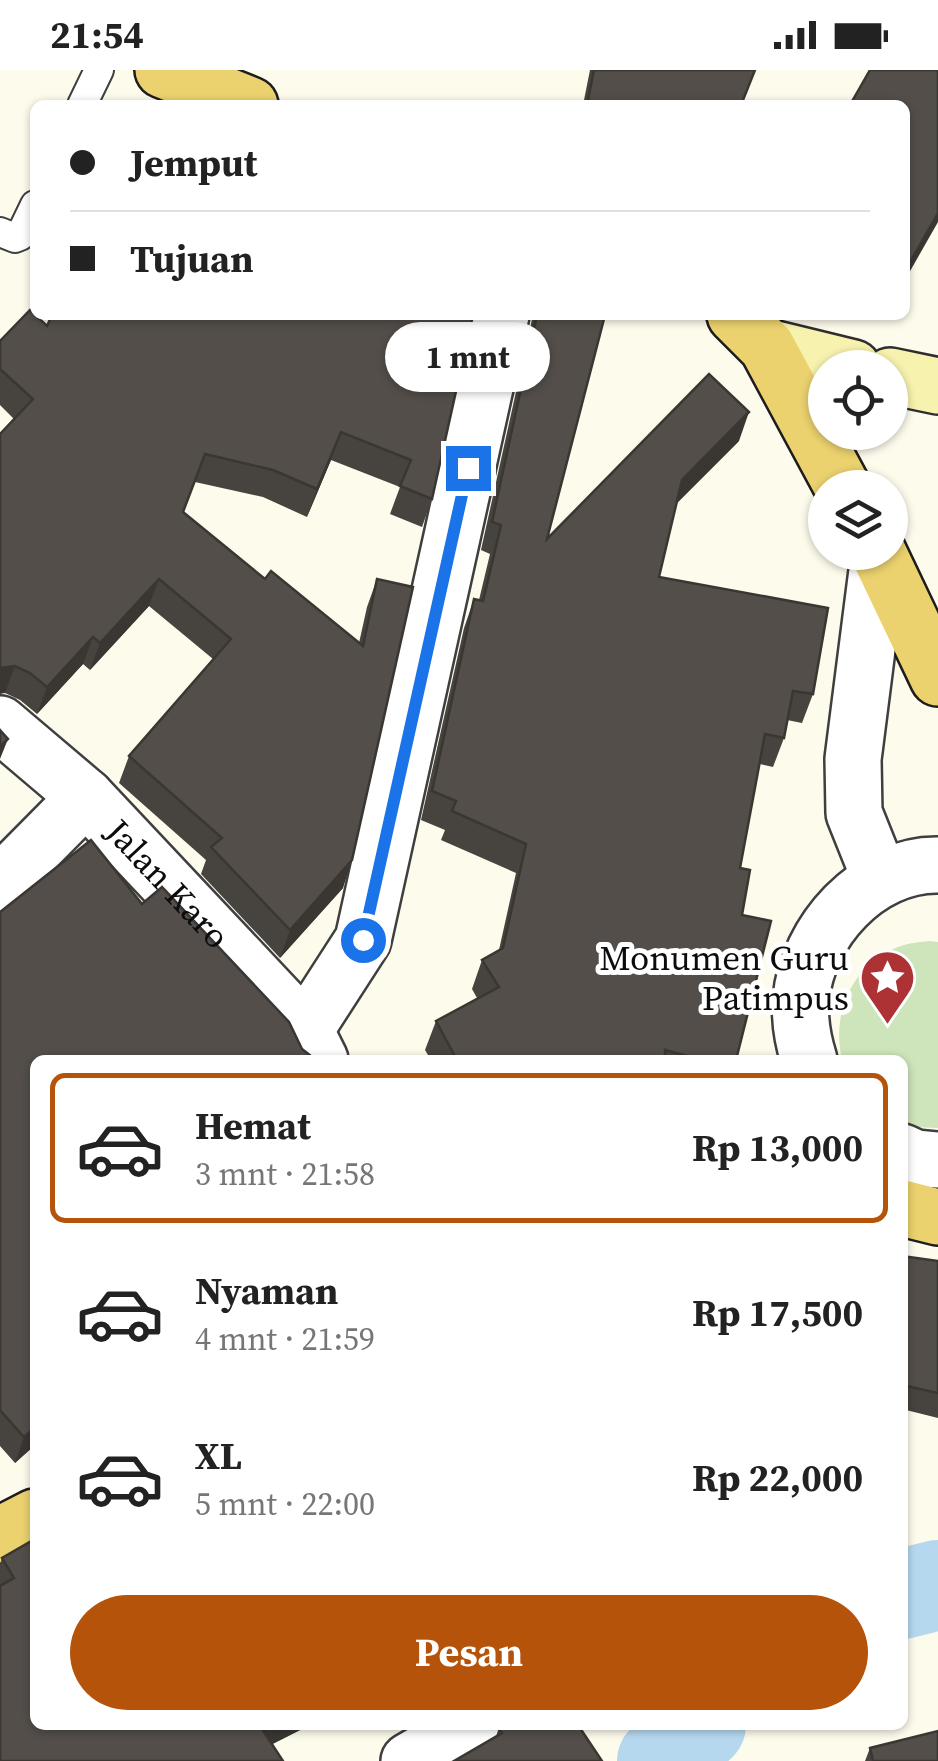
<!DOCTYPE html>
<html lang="id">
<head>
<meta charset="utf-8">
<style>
	:root { --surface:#fff; --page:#f2f2f2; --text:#222; --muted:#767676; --line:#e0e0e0; --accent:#b45309 }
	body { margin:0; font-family:"Source Serif 4",serif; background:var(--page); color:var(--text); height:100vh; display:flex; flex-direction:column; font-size:38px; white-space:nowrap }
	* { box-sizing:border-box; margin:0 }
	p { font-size:32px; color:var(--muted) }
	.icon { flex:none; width:55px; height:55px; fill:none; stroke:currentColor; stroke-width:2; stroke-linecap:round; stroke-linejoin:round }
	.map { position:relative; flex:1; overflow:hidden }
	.panel { position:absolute; left:30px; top:985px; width:878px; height:675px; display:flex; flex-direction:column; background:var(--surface); border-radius:15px; box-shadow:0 2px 8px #0004 }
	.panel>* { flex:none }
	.top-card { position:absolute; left:30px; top:30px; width:880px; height:220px; border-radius:15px; box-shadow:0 2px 8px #0004; display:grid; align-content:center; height:220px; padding:0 40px; background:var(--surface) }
	.buttons { position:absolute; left:808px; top:280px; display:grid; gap:20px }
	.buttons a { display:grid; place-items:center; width:100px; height:100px; border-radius:50%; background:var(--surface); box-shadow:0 2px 8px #0004; font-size:50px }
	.end { position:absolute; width:45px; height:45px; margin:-22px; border:12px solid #1a73e8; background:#fff; box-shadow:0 0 0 5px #fff }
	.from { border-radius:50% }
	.bubble { position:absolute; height:70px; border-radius:35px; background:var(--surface); box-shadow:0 2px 8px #0004; font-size:32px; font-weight:700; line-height:70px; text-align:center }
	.top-card b { display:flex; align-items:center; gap:35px; height:95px; font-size:38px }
	.top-card b+b { border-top:2px solid var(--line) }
	.top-card i { width:25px; height:25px; background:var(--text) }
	ul { padding:18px 0 0; list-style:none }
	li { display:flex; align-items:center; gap:30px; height:150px; margin:0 20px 15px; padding:0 20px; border:5px solid transparent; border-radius:15px }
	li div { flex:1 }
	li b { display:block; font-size:38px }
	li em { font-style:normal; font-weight:700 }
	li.active { border-color:var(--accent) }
	li>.icon { width:90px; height:90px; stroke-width:1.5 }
	.primary-button { display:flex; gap:20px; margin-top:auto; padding:20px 40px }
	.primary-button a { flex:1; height:115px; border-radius:60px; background:var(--accent); color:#fff; font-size:40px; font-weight:700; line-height:115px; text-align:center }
	.status { display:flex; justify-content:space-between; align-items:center; height:70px; padding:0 50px; background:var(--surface); direction:ltr }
	.status svg { height:28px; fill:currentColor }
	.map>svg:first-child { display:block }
</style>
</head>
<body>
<div class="status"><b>21:54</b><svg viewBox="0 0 49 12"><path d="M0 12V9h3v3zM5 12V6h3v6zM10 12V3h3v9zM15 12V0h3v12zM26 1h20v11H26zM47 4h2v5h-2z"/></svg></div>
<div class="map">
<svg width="938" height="1691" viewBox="0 0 938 1691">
	<rect width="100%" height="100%" fill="#fdfbec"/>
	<path fill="#cee4ba" d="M930 871 938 872V1058L913 1057 903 1053 902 990H842C831 943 852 895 898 877 908 873 920 872 930 871Z"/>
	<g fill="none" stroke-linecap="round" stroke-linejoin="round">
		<path stroke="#b6d8ef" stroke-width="90" d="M902 1524 938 1515
			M662 1691 701 1655"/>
		<defs>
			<path id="lane" d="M82 35 99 0
				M0 162 15 168 20 166 35 135"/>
			<g id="street">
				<path d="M879 485 853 689 854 743 880 808"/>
				<path id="s1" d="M0 654 86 727 305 960 320 990"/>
				<path d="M0 814 86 727"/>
				<path d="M305 960 363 870 501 245"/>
				<path d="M809 990C803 971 799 950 801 929 807 862 868 794 938 795"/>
				<path d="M902 1082 915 1088 938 1090"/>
				<path d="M409 1691 471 1655"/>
			</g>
			<path id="secondary" d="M767 277 853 298
				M890 306 938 316"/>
			<path id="primary" d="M163 0 250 35
				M735 245 767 277 843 418
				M878 482 938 608
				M902 1138 938 1147
				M0 1465 35 1447"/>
		</defs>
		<use href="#lane" stroke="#3f3f3f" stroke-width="32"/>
		<use href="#street" stroke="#3f3f3f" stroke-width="60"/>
		<use href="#secondary" stroke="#2e2e2e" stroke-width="60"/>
		<use href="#primary" stroke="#1d1d1d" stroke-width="60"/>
		<use href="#lane" stroke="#fff" stroke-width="28"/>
		<use href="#street" stroke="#fff" stroke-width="55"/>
		<use href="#secondary" stroke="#f7f2ae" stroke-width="55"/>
		<use href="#primary" stroke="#ebd26f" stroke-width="55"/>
	</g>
	<path fill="#47433f" d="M590 0H755L742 35H583Z
		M473 245 432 429 422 457 390 444 400 417 331 390 307 447 263 427 195 412 183 442 265 509 359 573 367 537 377 509 343 818 280 888 201 804 206 790 119 713 129 686 213 589 149 536 90 600 83 594 37 644 20 630 5 623 14 349 0 335V271L47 256Z
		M533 245H537L547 469 739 371 676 434 659 507 813 624 802 653 787 650 784 668 773 697 760 694 740 798 742 845 736 990H431L425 980 436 951 477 928 472 919 482 890 499 880 516 803 441 770 445 760 421 750 464 558 474 529 479 530 490 484 481 480Z
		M0 842 35 990V1375L15 1393 0 1376Z
		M902 1186 938 1191V1348L902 1339Z
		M2 1488 310 1655 272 1674 0 1691V1495Z
		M870 1678 938 1691H865Z"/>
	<path fill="#3a3733" d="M938 143V152L905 210V201Z
		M749 342 739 371 671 439 682 410Z
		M341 362 331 390 307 447 317 419Z
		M159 509 149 536 90 600 100 573Z
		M93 567 83 594 37 644 47 617Z
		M15 596 5 623 0 624V598Z
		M8 669 0 689V677Z
		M352 790 343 818 280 888 290 860Z
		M35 1358V1375L15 1393 24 1367Z
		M270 1655H310L253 1684 262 1659Z"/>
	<path fill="#534e49" stroke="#3a3733" stroke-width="2.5" d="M594 0H755L741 35H587Z
		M870 0H938V143L905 201V35H850Z
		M30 240 47 256 52 245H473L432 429 400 416 411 390 341 362 317 419 273 400 205 384 183 442 265 509 271 501 363 576 377 509 413 517 352 790 290 860 211 777 222 768 129 686 231 569 159 509 100 573 93 567 47 617 30 603 15 596 0 598V364L33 329 0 299V271Z
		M537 245H605L547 469 709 304 749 342 682 410 659 507 828 538 813 624 793 621 784 668 765 664 740 798 750 800 742 845 771 851 736 990H702L665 980V990H457L436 951 499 917 482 890 503 878 526 774 452 741 456 731 432 721 474 529 483 531 501 455 492 452Z
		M0 660 8 669 0 677Z
		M91 770 142 834 162 817 289 952 302 979 316 990H35V1358L24 1367 0 1340V842Z
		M902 1186 938 1191V1323L902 1315Z
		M35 1469V1655H270L262 1659 283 1691H0V1516L14 1508 2 1488Z
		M501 1655H578L602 1691H454L502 1663 498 1657Z
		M938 1661V1691H873L870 1678Z"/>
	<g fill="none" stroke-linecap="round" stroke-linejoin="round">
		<path stroke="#1a73e8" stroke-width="12" d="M363 870 468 398"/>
	</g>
	<defs>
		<symbol id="sight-pin" viewBox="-11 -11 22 30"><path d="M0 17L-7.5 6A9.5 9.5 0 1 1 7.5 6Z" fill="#ad3233" stroke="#fff"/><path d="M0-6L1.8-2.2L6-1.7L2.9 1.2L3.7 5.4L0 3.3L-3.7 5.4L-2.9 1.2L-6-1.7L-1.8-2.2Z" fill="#fff"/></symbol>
	</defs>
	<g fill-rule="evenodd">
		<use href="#sight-pin" x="856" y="876" width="63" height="86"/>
	</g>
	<g text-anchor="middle" stroke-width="10" stroke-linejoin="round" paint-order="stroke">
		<g font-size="35" fill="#0c0c0c" stroke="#fff">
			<text dy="12" stroke="none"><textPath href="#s1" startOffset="232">Jalan Karo</textPath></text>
		</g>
		<g font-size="35" fill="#0c0c0c" stroke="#fff" text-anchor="end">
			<text x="849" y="900">Monumen Guru<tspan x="849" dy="40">Patimpus</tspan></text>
		</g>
	</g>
</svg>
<div class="buttons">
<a><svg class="icon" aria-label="locate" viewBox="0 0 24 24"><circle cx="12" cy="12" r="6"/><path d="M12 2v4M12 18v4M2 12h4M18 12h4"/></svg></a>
<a><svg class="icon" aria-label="layers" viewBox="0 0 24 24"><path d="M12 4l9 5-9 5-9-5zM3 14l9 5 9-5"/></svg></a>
</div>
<i class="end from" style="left:363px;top:870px"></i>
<i class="end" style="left:468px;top:398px"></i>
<div class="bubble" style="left:385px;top:252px;width:165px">1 mnt</div>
<div class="top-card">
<b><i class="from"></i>Jemput</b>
<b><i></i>Tujuan</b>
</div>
<section class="panel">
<ul>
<li class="active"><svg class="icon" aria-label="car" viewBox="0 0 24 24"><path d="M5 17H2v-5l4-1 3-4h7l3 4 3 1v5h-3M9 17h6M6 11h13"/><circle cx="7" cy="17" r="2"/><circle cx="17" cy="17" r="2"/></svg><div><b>Hemat</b><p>3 mnt · 21:58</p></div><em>Rp 13,000</em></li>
<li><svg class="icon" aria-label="car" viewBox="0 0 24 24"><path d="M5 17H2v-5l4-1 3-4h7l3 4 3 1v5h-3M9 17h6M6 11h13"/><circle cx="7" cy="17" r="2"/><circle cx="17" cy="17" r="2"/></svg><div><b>Nyaman</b><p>4 mnt · 21:59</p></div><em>Rp 17,500</em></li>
<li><svg class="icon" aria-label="car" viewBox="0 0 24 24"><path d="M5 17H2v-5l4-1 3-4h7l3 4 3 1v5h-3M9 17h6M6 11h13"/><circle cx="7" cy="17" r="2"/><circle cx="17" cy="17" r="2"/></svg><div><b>XL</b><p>5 mnt · 22:00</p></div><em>Rp 22,000</em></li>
</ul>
<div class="primary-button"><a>Pesan</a></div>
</section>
</div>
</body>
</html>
